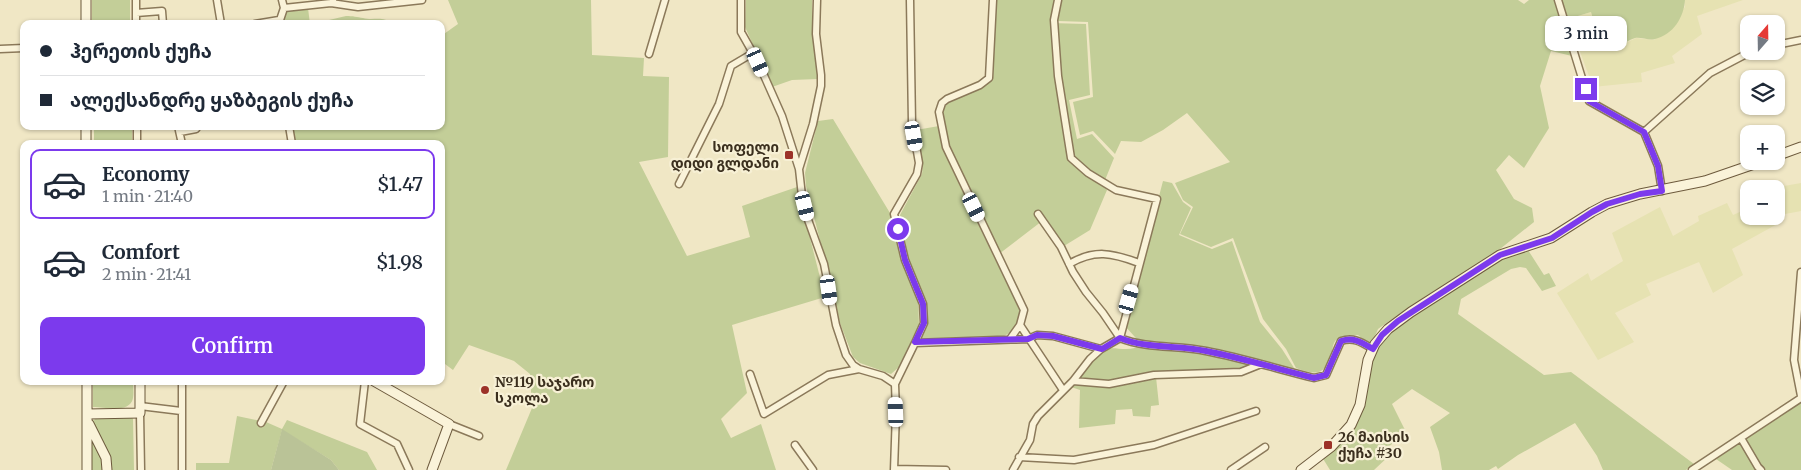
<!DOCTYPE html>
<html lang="en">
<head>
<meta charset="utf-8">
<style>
	:root { --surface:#fff; --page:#f6f6f7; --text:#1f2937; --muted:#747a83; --line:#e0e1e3; --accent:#7c3aed }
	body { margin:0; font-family:Merriweather,"Noto Sans Georgian",serif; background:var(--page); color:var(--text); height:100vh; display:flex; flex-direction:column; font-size:19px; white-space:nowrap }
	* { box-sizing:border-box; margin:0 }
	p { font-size:16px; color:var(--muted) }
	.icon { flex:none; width:28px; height:28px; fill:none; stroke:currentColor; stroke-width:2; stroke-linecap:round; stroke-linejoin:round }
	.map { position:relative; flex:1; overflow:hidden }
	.sheet { position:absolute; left:20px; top:140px; width:425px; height:245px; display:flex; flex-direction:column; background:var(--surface); border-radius:10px; box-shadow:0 1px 4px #0004 }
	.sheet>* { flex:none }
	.top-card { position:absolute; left:20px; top:20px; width:425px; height:110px; border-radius:10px; box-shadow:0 1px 4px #0004; display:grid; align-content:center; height:110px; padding:0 20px; background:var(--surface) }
	.needle { width:32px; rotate:20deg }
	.fabs { position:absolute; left:1740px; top:15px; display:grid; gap:10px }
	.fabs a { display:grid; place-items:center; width:45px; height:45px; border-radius:10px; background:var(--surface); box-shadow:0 1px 4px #0004; font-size:25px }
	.end { position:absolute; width:22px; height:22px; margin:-11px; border:6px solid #7c3aed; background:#fff; box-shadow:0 0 0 2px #fff }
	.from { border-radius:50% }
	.bubble { position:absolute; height:35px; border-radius:10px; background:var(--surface); box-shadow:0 1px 4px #0004; font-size:16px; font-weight:600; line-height:35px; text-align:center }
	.car { position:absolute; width:15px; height:30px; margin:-15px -8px; border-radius:6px; box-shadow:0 0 4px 1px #0007; background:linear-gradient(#fff 24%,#345 0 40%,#fff 0 76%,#345 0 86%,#fff 0) }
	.top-card b { display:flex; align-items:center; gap:18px; height:48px; font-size:19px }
	.top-card b+b { border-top:1px solid var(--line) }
	.top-card i { width:12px; height:12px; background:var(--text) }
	ul { padding:9px 0 0; list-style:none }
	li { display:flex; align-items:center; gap:15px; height:70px; margin:0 10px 8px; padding:0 10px; border:2px solid transparent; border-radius:10px }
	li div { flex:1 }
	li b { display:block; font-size:19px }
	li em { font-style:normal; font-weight:600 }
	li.selected { border-color:var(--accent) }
	li>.icon { width:45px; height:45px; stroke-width:1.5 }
	.button { display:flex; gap:10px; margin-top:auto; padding:10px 20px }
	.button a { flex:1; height:58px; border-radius:10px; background:var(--accent); color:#fff; font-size:20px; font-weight:600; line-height:58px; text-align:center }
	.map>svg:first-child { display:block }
</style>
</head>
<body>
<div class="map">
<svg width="1801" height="470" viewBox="0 0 1801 470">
	<rect width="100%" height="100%" fill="#f0e7c5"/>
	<path fill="#e6e2b2" d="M1685 0H1743L1697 16 1702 34 1672 56 1675 63 1641 73 1642 82 1593 87 1568 19 1591 12 1593 23 1608 43 1617 47 1636 38 1654 40 1685 7Z
		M1801 183V211L1780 215 1781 222 1732 249 1743 275 1713 293 1699 262 1646 284 1651 295 1615 313 1634 342 1598 360 1557 293 1588 273 1591 281 1623 261 1612 233 1660 207 1673 236 1699 221 1698 216 1727 203 1733 215 1749 208V216H1776V189L1772 188Z"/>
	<path fill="#c3ce98" d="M92 0H130V24H92Z
		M448 0H591L592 55 644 58 643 76 669 77 668 157 639 162 687 256 750 237 742 206 797 187 825 297 732 325 747 393 721 419 731 438 761 424 776 470H506L532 408 530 374 514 361 469 345 453 370 441 361V144H296L293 126H441V36L458 24Z
		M746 0H812V28L818 65V79L792 80 772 87 745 27Z
		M996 0H1054L1050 23 1086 24 1090 95 1069 100 1077 139 1092 134 1114 158 1103 185 1107 190 1090 230 1064 246 1046 218 999 254 948 147 941 113 947 102 993 80Z
		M1062 0H1518L1524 4 1529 0H1685C1684 17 1673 35 1655 39 1649 41 1642 37 1635 38 1629 40 1623 44 1617 47 1603 40 1594 27 1591 12L1568 19H1562L1572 56 1551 51 1540 86 1549 128 1524 168 1509 155 1496 170 1514 199 1532 208 1534 222 1500 249 1412 305 1378 329 1371 346 1358 335C1352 336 1344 335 1339 338 1333 341 1333 346 1332 352 1325 375 1318 376 1296 368L1286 349 1263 319 1233 238 1211 247 1180 234 1193 207 1183 200 1175 183 1230 162 1187 113 1163 130 1141 142 1121 141 1115 154 1093 131 1080 135 1073 102 1093 97 1088 22 1058 21Z
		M308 8 310 24H283L286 12Z
		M346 16C353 16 357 17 363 18 374 21 383 15 392 24H326L329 20Z
		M833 119 890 213 899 253 918 300 919 325 899 367 891 374 860 363 853 357 840 323 832 287 806 186 805 173 818 121Z
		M94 126H132V144H94Z
		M939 126 950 165 1020 311C1017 324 1017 330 1004 336L920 339 928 322 925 299 909 263 900 215 922 174 923 164 916 130Z
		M1163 181 1172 183 1183 202 1191 208 1179 235 1212 249 1232 241 1260 322 1282 349 1296 371 1293 376 1262 368 1246 373 1226 376 1171 371 1156 377 1159 405 1151 406 1150 417 1133 416 1132 409 1116 410 1115 424 1079 428 1080 390 1068 386 1098 352C1108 346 1116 349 1126 349 1132 349 1137 347 1143 346L1125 326Z
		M1528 250 1544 275 1549 273 1556 286 1542 291 1526 268 1520 267 1511 269 1461 299 1458 314 1544 375 1571 372 1694 464 1686 470H1603L1597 456 1575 423 1518 455 1498 469 1496 466 1489 470H1442L1439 452 1430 427 1450 413 1412 389 1392 404 1407 434 1389 446 1391 454 1374 470H1330L1322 457 1343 439 1378 345 1390 331 1506 256Z
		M93 381H133C133 386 134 393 133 398 130 414 105 407 93 407Z
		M1801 402V470H1732L1716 459Z
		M237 416 266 422 282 429 287 420 367 452 377 470H339L331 460 282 430 271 470H196V463H229Z
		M132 417 133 419 134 470H111V466L94 428 93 421 96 418Z
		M89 428 103 459 104 470H90Z"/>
	<path fill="#bac397" d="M282 429 331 460 339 470H271Z"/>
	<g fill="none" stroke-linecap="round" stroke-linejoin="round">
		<defs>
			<path id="street" d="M136 0V24
				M217 0 221 24
				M741 0V32L758 62 782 116 799 169 802 196 807 217 824 264 836 325 846 355 853 365 859 369 883 376 895 384
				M910 0 912 123 919 163 917 174 894 214 905 260 923 304 924 323 915 343
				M993 0 989 78 980 85 947 99 942 103 939 112 946 147 1024 310 1020 325 1010 339
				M1058 0 1054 20 1058 76 1071 158 1088 173 1116 190 1157 199 1120 338
				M1558 0 1589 101 1644 132
				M331 3 358 7 422 0
				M284 8 331 3 333 1
				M136 13 162 11 163 24
				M279 23 284 8 282 0
				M255 24 279 20
				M1776 45 1801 40
				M0 49 24 48
				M649 54 665 0
				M137 126V144
				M178 126 182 144
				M289 126 292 144
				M180 132 196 129 198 126
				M1644 132 1710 73 1752 51
				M1644 132 1658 166 1662 191
				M799 169 813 124 821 86V75L816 34 817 0
				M679 184 719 104 731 66 753 53
				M1038 214 1061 247 1073 272 1086 292 1103 313 1120 338
				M1069 264C1095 249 1112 253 1139 263
				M1801 272 1794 360 1801 396
				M1020 325 1063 390
				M1120 338C1147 349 1178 345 1206 351 1242 358 1278 369 1314 378L1326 375 1341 341C1354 337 1361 342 1373 349
				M750 374 764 414 828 375 859 369
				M182 381V470
				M365 381 360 424 397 444 409 470
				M1073 381 1109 384 1154 375 1241 372 1261 364
				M140 406 181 411
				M140 413 141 470
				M261 423 284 381
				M449 424 479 436
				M1741 438 1758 467 1761 470
				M795 445 813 470
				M1019 457 1074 460 1154 445 1256 411
				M894 469 946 470
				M894 470 896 412 895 384 915 343 1028 339 1037 335 1053 336 1101 349
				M1013 470 1030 440 1033 424 1038 416 1073 381 1090 359 1101 349 1120 338
				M1231 470 1265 447
				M1692 470 1801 398"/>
			<path id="secondary" d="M86 24V0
				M86 144V126
				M1776 156 1801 147
				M87 381V470
				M374 381 449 424 432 470
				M88 414 140 413V381
				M89 424 106 458 107 470
				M1301 470 1331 447 1351 425 1360 405 1368 360 1375 344 1388 329 1411 312 1500 255 1551 238 1592 212 1607 204 1640 194 1705 181 1763 161"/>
		</defs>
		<use href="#street" stroke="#8b795a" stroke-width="9"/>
		<use href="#secondary" stroke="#6d5a3d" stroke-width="11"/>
		<use href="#street" stroke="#faf3d9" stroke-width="6"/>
		<use href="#secondary" stroke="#faf3d9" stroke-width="9"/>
	</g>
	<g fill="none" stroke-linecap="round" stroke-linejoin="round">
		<path stroke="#7c3aed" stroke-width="6" d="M898 229 905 260 923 304 924 323 915 342 1028 339 1037 335 1053 336 1102 349 1120 338C1147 349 1178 345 1206 351 1242 358 1278 369 1314 378L1326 375 1341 341C1354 337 1361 342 1373 349L1382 335 1398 321 1500 255 1552 238 1592 212 1607 204 1640 194 1662 191 1658 166 1644 132 1589 101 1586 89"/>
	</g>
	<g fill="#9c3228" stroke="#f7f0d5" stroke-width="2">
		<rect x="784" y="150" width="10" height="10" rx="2.5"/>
		<circle cx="485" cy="390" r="5"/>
		<rect x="1323" y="440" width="10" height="10" rx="2.5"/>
	</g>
	<g text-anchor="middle" stroke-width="4.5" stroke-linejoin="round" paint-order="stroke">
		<g font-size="14" font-weight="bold" fill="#3b2f1e" stroke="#f7f0d5" text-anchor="start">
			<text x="779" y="152" text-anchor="end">სოფელი<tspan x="779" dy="16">დიდი გლდანი</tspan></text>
			<text x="495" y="387">№119 საჯარო<tspan x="495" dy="16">სკოლა</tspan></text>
			<text x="1338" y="442">26 მაისის<tspan x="1338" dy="16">ქუჩა #30</tspan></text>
		</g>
	</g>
</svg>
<div class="fabs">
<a><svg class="needle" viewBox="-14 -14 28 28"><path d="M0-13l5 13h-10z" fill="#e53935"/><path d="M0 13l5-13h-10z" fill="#747a83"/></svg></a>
<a><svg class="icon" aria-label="layers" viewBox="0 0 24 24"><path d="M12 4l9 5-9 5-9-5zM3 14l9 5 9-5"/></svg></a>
<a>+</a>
<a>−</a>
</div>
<i class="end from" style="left:898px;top:229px"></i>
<i class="end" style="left:1586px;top:89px"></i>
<div class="bubble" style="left:1545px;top:16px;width:82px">3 min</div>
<i class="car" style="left:758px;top:62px;rotate:156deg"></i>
<i class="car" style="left:914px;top:136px;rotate:170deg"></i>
<i class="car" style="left:805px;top:206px;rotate:166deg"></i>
<i class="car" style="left:974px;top:207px;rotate:154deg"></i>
<i class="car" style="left:829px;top:290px;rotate:172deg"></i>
<i class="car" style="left:1129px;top:299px;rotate:16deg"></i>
<i class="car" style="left:896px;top:412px;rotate:358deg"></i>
<div class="top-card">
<b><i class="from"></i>ჰერეთის ქუჩა</b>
<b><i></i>ალექსანდრე ყაზბეგის ქუჩა</b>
</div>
<section class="sheet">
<ul>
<li class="selected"><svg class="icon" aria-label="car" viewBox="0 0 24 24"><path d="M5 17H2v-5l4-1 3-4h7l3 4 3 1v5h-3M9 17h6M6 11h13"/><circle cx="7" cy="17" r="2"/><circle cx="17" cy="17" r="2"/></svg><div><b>Economy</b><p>1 min · 21:40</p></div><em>$1.47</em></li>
<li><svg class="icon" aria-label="car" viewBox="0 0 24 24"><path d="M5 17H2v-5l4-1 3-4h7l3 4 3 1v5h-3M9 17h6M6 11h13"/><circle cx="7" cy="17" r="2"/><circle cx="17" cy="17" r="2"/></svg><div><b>Comfort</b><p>2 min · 21:41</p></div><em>$1.98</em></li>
</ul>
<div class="button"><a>Confirm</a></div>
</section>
</div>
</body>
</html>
